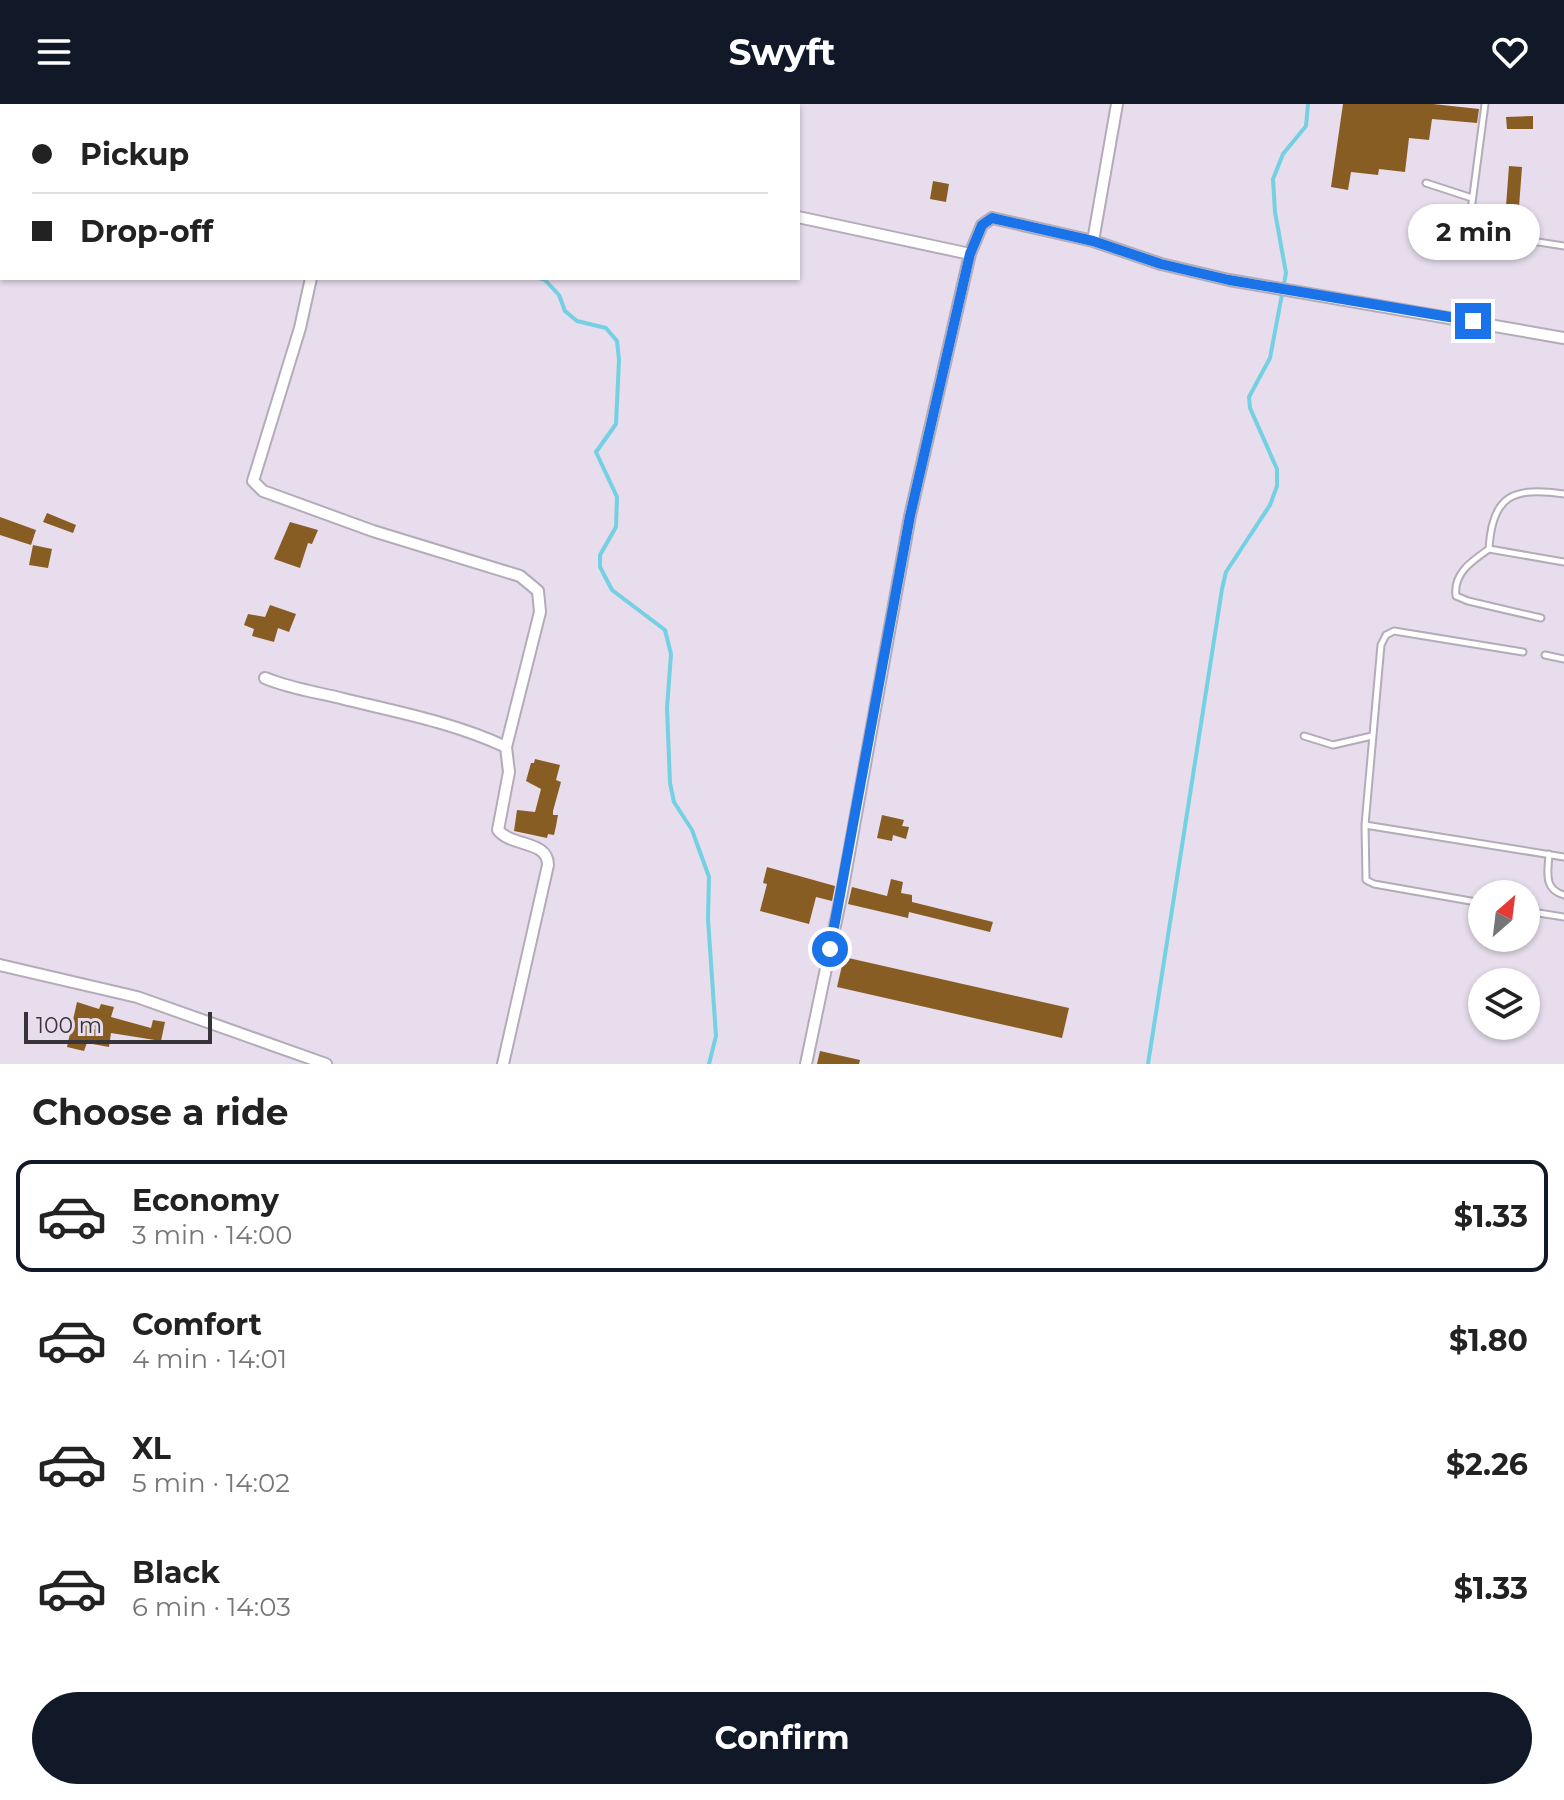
<!DOCTYPE html>
<html lang="en">
<head>
<meta charset="utf-8">
<style>
	:root { --surface:#fff; --page:#f6f6f6; --text:#222; --muted:#767676; --line:#e0e0e0; --accent:#111827 }
	body { margin:0; font-family:Montserrat,sans-serif; background:var(--page); color:var(--text); height:100vh; display:flex; flex-direction:column; font-size:30px; white-space:nowrap }
	* { box-sizing:border-box; margin:0 }
	p { font-size:26px; color:var(--muted) }
	.icon { flex:none; width:44px; height:44px; fill:none; stroke:currentColor; stroke-width:2; stroke-linecap:round; stroke-linejoin:round }
	.map { position:relative; height:960px; overflow:hidden }
	.side { display:flex; flex-direction:column; background:var(--surface); flex:1 }
	.side>* { flex:none }
	.guide { position:absolute; left:0px; top:0px; width:800px; height:176px; box-shadow:0 2px 6px #0004; display:grid; align-content:center; height:176px; padding:0 32px; background:var(--surface) }
	.needle { width:52px; rotate:28deg }
	.controls { position:absolute; left:1468px; top:776px; display:grid; gap:16px }
	.controls a { display:grid; place-items:center; width:72px; height:72px; border-radius:50%; background:var(--surface); box-shadow:0 2px 6px #0004; font-size:40px }
	.scale { position:absolute; left:24px; bottom:20px; width:188px; box-sizing:border-box; padding-left:8px; border:4px solid #373439; border-top:0; font-size:22px; line-height:28px; white-space:nowrap; color:#373439; -webkit-text-stroke:6px #e7ddec; paint-order:stroke }
	.end { position:absolute; width:36px; height:36px; margin:-18px; border:10px solid #1a73e8; background:#fff; box-shadow:0 0 0 4px #fff }
	.from { border-radius:50% }
	.bubble { position:absolute; height:56px; border-radius:28px; background:var(--surface); box-shadow:0 2px 6px #0004; font-size:26px; font-weight:700; line-height:56px; text-align:center }
	.guide b { display:flex; align-items:center; gap:28px; height:76px; font-size:30px }
	.guide b+b { border-top:2px solid var(--line) }
	.guide i { width:20px; height:20px; background:var(--text) }
	ul { padding:0; list-style:none }
	li { display:flex; align-items:center; gap:24px; height:112px; margin:0 16px 12px; padding:0 16px; border:4px solid transparent; border-radius:16px }
	li div { flex:1 }
	li b { display:block; font-size:30px }
	li em { font-style:normal; font-weight:700 }
	li.on { border-color:var(--accent) }
	li>.icon { width:72px; height:72px; stroke-width:1.5 }
	h2 { padding:0 32px; font-size:36px; line-height:96px }
	.cta { display:flex; gap:16px; margin-top:auto; padding:16px 32px }
	.cta a { flex:1; height:92px; border-radius:48px; background:var(--accent); color:#fff; font-size:32px; font-weight:700; line-height:92px; text-align:center }
	header { display:flex; justify-content:space-between; align-items:center; height:104px; padding:0 32px; background:var(--accent); color:#fff; font-size:36px; font-weight:700 }
	.map>svg:first-child { display:block }
</style>
</head>
<body>
<header><svg class="icon" aria-label="menu" viewBox="0 0 24 24"><path d="M4 6h16M4 12h16M4 18h16"/></svg>Swyft<svg class="icon" aria-label="heart" viewBox="0 0 24 24"><path d="M12 20l-8-8c-3-5 5-10 8-4 3-6 11-1 8 4z"/></svg></header>
<div class="map">
<svg width="1564" height="960" viewBox="0 0 1564 960">
	<rect width="100%" height="100%" fill="#e7ddec"/>
	<g fill="none" stroke-linecap="round" stroke-linejoin="round">
		<path stroke="#74d0e3" stroke-width="4" d="M457 2V0
			M539 174 545 176 559 191 565 207 577 217 606 224 617 237 619 256 616 320 596 348 617 393 616 423 600 451V463L612 486 665 526 671 550 667 604 670 679 674 698 692 726 709 773 708 815 716 932 709 960
			M1148 960 1222 485 1226 468 1270 401 1277 382V365L1250 304 1249 293 1270 254 1286 169 1275 108 1273 75 1283 50 1306 22 1308 0"/>
	</g>
	<path fill="#885d23" d="M1343 0H1433L1479 5 1477 19 1432 15 1429 36 1409 34 1405 68 1379 65 1378 71 1351 68 1348 86 1331 83Z
		M1533 12V25H1507L1506 13Z
		M1509 62 1522 63 1519 103 1506 102Z
		M933 77 949 80 946 98 930 95Z
		M47 409 76 421 73 429 43 418Z
		M0 413 36 426 31 441 0 431Z
		M290 418 318 426 312 440 308 439 300 464 274 455Z
		M33 441 52 445 48 464 29 461Z
		M270 501 296 510 289 528 278 524 274 538 252 532 254 525 244 521 248 510 265 513Z
		M535 655 560 661 556 676 561 678 553 707V711H558L556 722 554 731 548 730 547 734 514 727 517 706 535 708 541 685 526 677 531 659H534Z
		M882 711 904 716 902 722 909 723 906 735 893 731 892 737 877 734Z
		M767 763 835 782 832 797 816 793 809 820 760 807 767 780 763 779Z
		M891 775 903 778 901 789 912 791V798L993 818 990 828 909 808 908 814 848 800 852 783 887 792Z
		M844 853 1069 904 1062 934 837 883Z
		M77 898 99 905 101 900 114 903 111 913 151 924 153 916 165 918 161 937 111 929 109 943 87 939 84 947 67 943Z
		M820 947 860 956 859 960H817Z"/>
	<g fill="none" stroke-linecap="round" stroke-linejoin="round">
		<defs>
			<path id="lane" d="M1485 0 1470 114 1477 126 1487 130 1564 142
				M1426 79 1472 94
				M1564 390C1514 383 1492 390 1489 445L1564 458
				M1489 445C1472 457 1453 469 1456 492L1468 497 1541 514
				M1545 551 1564 555
				M1304 632 1333 641 1372 632
				M1365 721 1564 753
				M1549 750C1548 768 1543 785 1564 791
				M1482 799 1374 780 1366 776 1365 721 1381 541 1386 531 1394 527 1523 548
				M1526 807 1564 813"/>
			<path id="street" d="M264 2V0
				M0 4H2
				M798 113 970 150
				M1093 137 1117 0
				M311 174 300 224 253 377 263 387 373 427 520 472 538 487 540 508 506 643
				M265 574C292 585 316 588 344 595 398 608 455 619 506 643L509 668 498 726C511 743 548 736 548 761L503 960
				M0 861 137 893 326 960
				M806 960 842 788 910 412 970 150 982 121 992 114 1093 137 1161 160 1229 176 1564 234"/>
		</defs>
		<use href="#lane" stroke="#b4abb9" stroke-width="9"/>
		<use href="#street" stroke="#b4abb9" stroke-width="14"/>
		<use href="#lane" stroke="#fff" stroke-width="5"/>
		<use href="#street" stroke="#fff" stroke-width="10"/>
	</g>
	<g fill="none" stroke-linecap="round" stroke-linejoin="round">
		<path stroke="#1a73e8" stroke-width="10" d="M830 845 910 412 970 150 982 121 992 114 1093 137 1161 160 1229 176 1473 217"/>
	</g>
</svg>
<div class="controls">
<a><svg class="needle" viewBox="-14 -14 28 28"><path d="M0-13l5 13h-10z" fill="#e53935"/><path d="M0 13l5-13h-10z" fill="#767676"/></svg></a>
<a><svg class="icon" aria-label="layers" viewBox="0 0 24 24"><path d="M12 4l9 5-9 5-9-5zM3 14l9 5 9-5"/></svg></a>
</div>
<div class="scale">100 m</div>
<i class="end from" style="left:830px;top:845px"></i>
<i class="end" style="left:1473px;top:217px"></i>
<div class="bubble" style="left:1408px;top:100px;width:132px">2 min</div>
<div class="guide">
<b><i class="from"></i>Pickup</b>
<b><i></i>Drop-off</b>
</div>
</div>
<section class="side">
<h2>Choose a ride</h2>
<ul>
<li class="on"><svg class="icon" aria-label="car" viewBox="0 0 24 24"><path d="M5 17H2v-5l4-1 3-4h7l3 4 3 1v5h-3M9 17h6M6 11h13"/><circle cx="7" cy="17" r="2"/><circle cx="17" cy="17" r="2"/></svg><div><b>Economy</b><p>3 min · 14:00</p></div><em>$1.33</em></li>
<li><svg class="icon" aria-label="car" viewBox="0 0 24 24"><path d="M5 17H2v-5l4-1 3-4h7l3 4 3 1v5h-3M9 17h6M6 11h13"/><circle cx="7" cy="17" r="2"/><circle cx="17" cy="17" r="2"/></svg><div><b>Comfort</b><p>4 min · 14:01</p></div><em>$1.80</em></li>
<li><svg class="icon" aria-label="car" viewBox="0 0 24 24"><path d="M5 17H2v-5l4-1 3-4h7l3 4 3 1v5h-3M9 17h6M6 11h13"/><circle cx="7" cy="17" r="2"/><circle cx="17" cy="17" r="2"/></svg><div><b>XL</b><p>5 min · 14:02</p></div><em>$2.26</em></li>
<li><svg class="icon" aria-label="car" viewBox="0 0 24 24"><path d="M5 17H2v-5l4-1 3-4h7l3 4 3 1v5h-3M9 17h6M6 11h13"/><circle cx="7" cy="17" r="2"/><circle cx="17" cy="17" r="2"/></svg><div><b>Black</b><p>6 min · 14:03</p></div><em>$1.33</em></li>
</ul>
<div class="cta"><a>Confirm</a></div>
</section>
</body>
</html>
